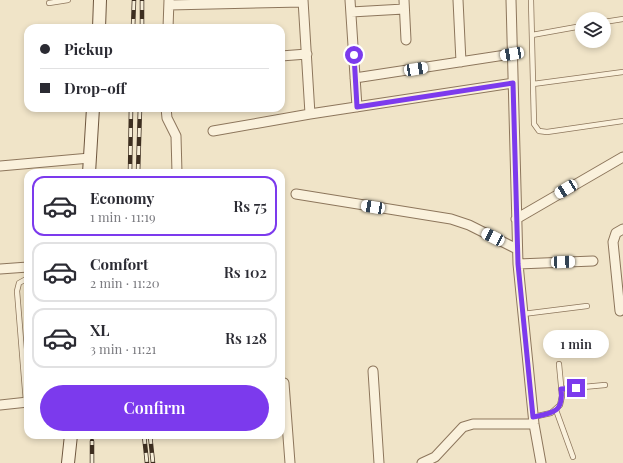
<!DOCTYPE html>
<html lang="en">
<head>
<meta charset="utf-8">
<style>
	:root { --surface:#fff; --page:#f2f2f3; --text:#2b2b33; --muted:#7c7c81; --line:#e1e1e2; --accent:#7c3aed }
	body { margin:0; font-family:"Playfair Display",serif; background:var(--page); color:var(--text); height:100vh; display:flex; flex-direction:column; font-size:15px; white-space:nowrap }
	* { box-sizing:border-box; margin:0 }
	p { font-size:13px; color:var(--muted) }
	.icon { flex:none; width:22px; height:22px; fill:none; stroke:currentColor; stroke-width:2; stroke-linecap:round; stroke-linejoin:round }
	.map { position:relative; flex:1; overflow:hidden }
	.details { position:absolute; left:24px; top:169px; width:261px; height:270px; display:flex; flex-direction:column; background:var(--surface); border-radius:12px; box-shadow:0 2px 6px #0003 }
	.details>* { flex:none }
	.top-card { position:absolute; left:24px; top:24px; width:261px; height:88px; border-radius:12px; box-shadow:0 2px 6px #0003; display:grid; align-content:center; height:88px; padding:0 16px; background:var(--surface) }
	.buttons { position:absolute; left:575px; top:12px; display:grid; gap:8px }
	.buttons a { display:grid; place-items:center; width:36px; height:36px; border-radius:50%; background:var(--surface); box-shadow:0 2px 6px #0003; font-size:20px }
	.end { position:absolute; width:18px; height:18px; margin:-9px; border:5px solid #7c3aed; background:#fff; box-shadow:0 0 0 2px #fff }
	.from { border-radius:50% }
	.bubble { position:absolute; height:28px; border-radius:14px; background:var(--surface); box-shadow:0 2px 6px #0003; font-size:13px; font-weight:600; line-height:28px; text-align:center }
	.car { position:absolute; width:12px; height:24px; margin:-12px -6px; border-radius:5px; box-shadow:0 0 3px 1px #0007; background:linear-gradient(#fff 24%,#345 0 40%,#fff 0 76%,#345 0 86%,#fff 0) }
	.top-card b { display:flex; align-items:center; gap:14px; height:38px; font-size:15px }
	.top-card b+b { border-top:1px solid var(--line) }
	.top-card i { width:10px; height:10px; background:var(--text) }
	ul { padding:7px 0 0; list-style:none }
	li { display:flex; align-items:center; gap:12px; height:60px; margin:0 8px 6px; padding:0 8px; border:2px solid var(--line); border-radius:12px }
	li div { flex:1 }
	li b { display:block; font-size:15px }
	li em { font-style:normal; font-weight:600 }
	li.selected { border-color:var(--accent) }
	li>.icon { width:36px; height:36px; stroke-width:1.5 }
	.primary-button { display:flex; gap:8px; margin-top:auto; padding:8px 16px }
	.primary-button a { flex:1; height:46px; border-radius:24px; background:var(--accent); color:#fff; font-size:16px; font-weight:600; line-height:46px; text-align:center }
	.map>svg:first-child { display:block }
</style>
</head>
<body>
<div class="map">
<svg width="623" height="463" viewBox="0 0 623 463">
	<rect width="100%" height="100%" fill="#f0e4c8"/>
	<g fill="none" stroke-linecap="round" stroke-linejoin="round">
		<defs>
			<path id="service" d="M531 0 534 124 539 131 547 132 623 121
				M49 3 68 0
				M604 22 623 19
				M532 35 582 26
				M533 84 623 72
				M523 314 587 306
				M561 389 605 385
				M26 402 17 291 19 283 28 278
				M556 410 573 457
				M533 417 551 413 560 405 562 396 559 364"/>
			<path id="minor" d="M303 0 310 114
				M350 0 357 107
				M404 0 406 40
				M458 0 461 62
				M511 0 518 264 534 424 541 463
				M169 5 303 2
				M351 12 404 9
				M168 28 169 0
				M281 56 307 54
				M355 78 512 54
				M166 108 167 118 176 136 177 173
				M213 131 310 114 513 83
				M0 166 90 158
				M296 194 451 219 469 225 517 249
				M516 219 623 157
				M518 264 593 261
				M0 269 28 267
				M620 311 613 242 616 233 623 229
				M373 371 379 463
				M284 383 290 463
				M0 405 28 402
				M422 463 435 457 463 427 473 424H534"/>
			<path id="secondary" d="M99 28 100 0
				M89 173 93 108
				M68 463 71 435"/>
		</defs>
		<use href="#service" stroke="#8d765c" stroke-width="6"/>
		<use href="#minor" stroke="#8d765c" stroke-width="11"/>
		<use href="#secondary" stroke="#6f573f" stroke-width="14"/>
		<use href="#service" stroke="#faf1dc" stroke-width="4.5"/>
		<use href="#minor" stroke="#faf1dc" stroke-width="9"/>
		<use href="#secondary" stroke="#faf1dc" stroke-width="12"/>
		<defs>
			<path id="rail" d="M133 28 134 0
				M142 28V0
				M130 173 131 108
				M138 173 140 108
				M144 435 147 463
				M150 435 153 463
				M92 463V441"/>
		</defs>
		<use href="#rail" stroke="#3d2e20" stroke-width="4.5"/>
		<use href="#rail" stroke="#f7eed8" stroke-width="3" stroke-dasharray="9" stroke-linecap="butt"/>
	</g>
	<g fill="none" stroke-linecap="round" stroke-linejoin="round">
		<path stroke="#7c3aed" stroke-width="5" d="M354 55 357 107 513 83 518 264 533 417C553 413 564 412 561 389L576 388"/>
	</g>
</svg>
<div class="buttons">
<a><svg class="icon" aria-label="layers" viewBox="0 0 24 24"><path d="M12 4l9 5-9 5-9-5zM3 14l9 5 9-5"/></svg></a>
</div>
<i class="end from" style="left:354px;top:55px"></i>
<i class="end" style="left:576px;top:388px"></i>
<div class="bubble" style="left:543px;top:330px;width:66px">1 min</div>
<i class="car" style="left:512px;top:54px;rotate:261deg"></i>
<i class="car" style="left:416px;top:69px;rotate:81deg"></i>
<i class="car" style="left:566px;top:189px;rotate:239deg"></i>
<i class="car" style="left:373px;top:207px;rotate:279deg"></i>
<i class="car" style="left:493px;top:237px;rotate:297deg"></i>
<i class="car" style="left:563px;top:262px;rotate:88deg"></i>
<div class="top-card">
<b><i class="from"></i>Pickup</b>
<b><i></i>Drop-off</b>
</div>
<section class="details">
<ul>
<li class="selected"><svg class="icon" aria-label="car" viewBox="0 0 24 24"><path d="M5 17H2v-5l4-1 3-4h7l3 4 3 1v5h-3M9 17h6M6 11h13"/><circle cx="7" cy="17" r="2"/><circle cx="17" cy="17" r="2"/></svg><div><b>Economy</b><p>1 min · 11:19</p></div><em>Rs 75</em></li>
<li><svg class="icon" aria-label="car" viewBox="0 0 24 24"><path d="M5 17H2v-5l4-1 3-4h7l3 4 3 1v5h-3M9 17h6M6 11h13"/><circle cx="7" cy="17" r="2"/><circle cx="17" cy="17" r="2"/></svg><div><b>Comfort</b><p>2 min · 11:20</p></div><em>Rs 102</em></li>
<li><svg class="icon" aria-label="car" viewBox="0 0 24 24"><path d="M5 17H2v-5l4-1 3-4h7l3 4 3 1v5h-3M9 17h6M6 11h13"/><circle cx="7" cy="17" r="2"/><circle cx="17" cy="17" r="2"/></svg><div><b>XL</b><p>3 min · 11:21</p></div><em>Rs 128</em></li>
</ul>
<div class="primary-button"><a>Confirm</a></div>
</section>
</div>
</body>
</html>
